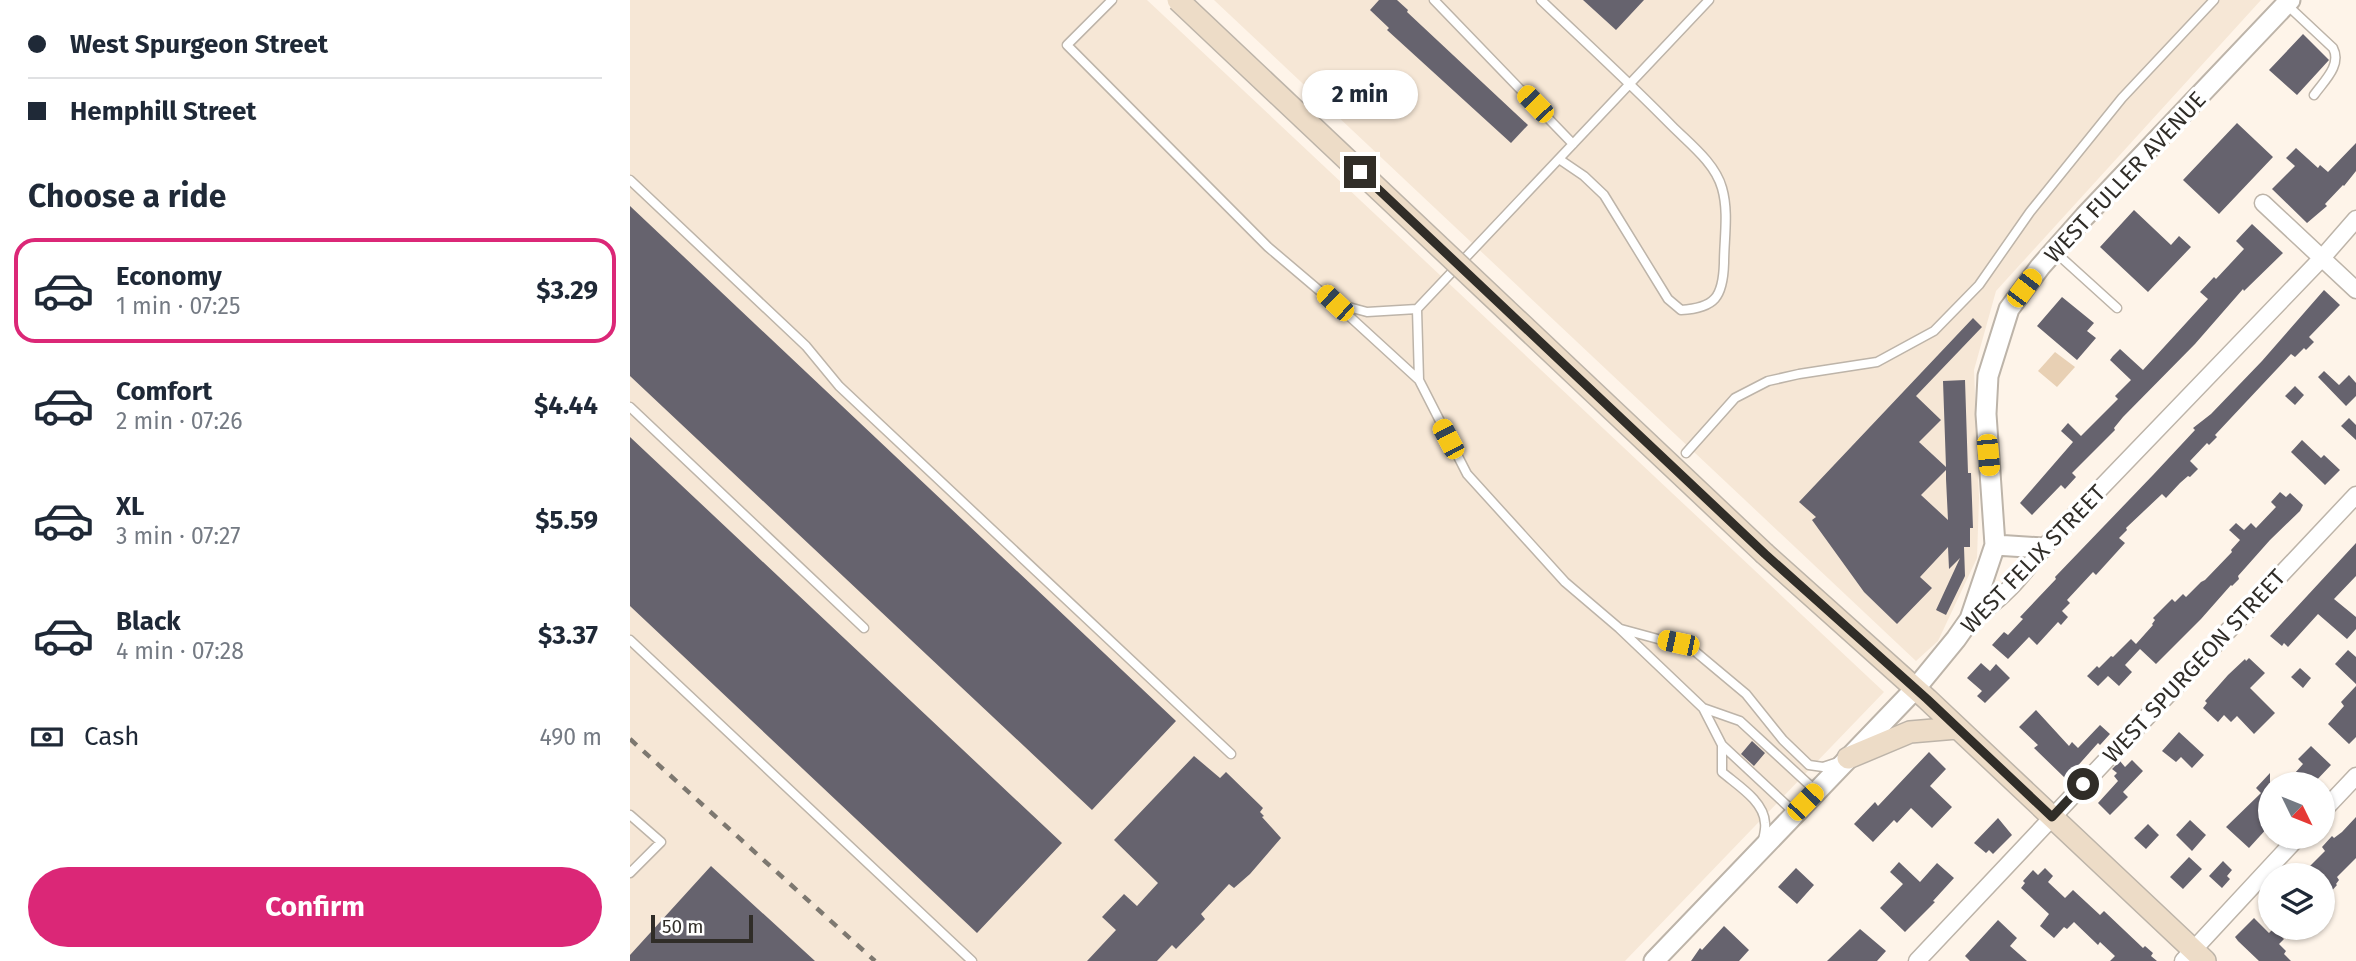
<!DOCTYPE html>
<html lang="en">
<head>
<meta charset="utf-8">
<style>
	:root { --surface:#fff; --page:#f2f2f3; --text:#1f2937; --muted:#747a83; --line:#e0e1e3; --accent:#db2777 }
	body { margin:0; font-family:"Fira Sans",sans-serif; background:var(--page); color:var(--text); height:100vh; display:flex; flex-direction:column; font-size:26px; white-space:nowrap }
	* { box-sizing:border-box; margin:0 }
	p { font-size:23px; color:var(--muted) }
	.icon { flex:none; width:38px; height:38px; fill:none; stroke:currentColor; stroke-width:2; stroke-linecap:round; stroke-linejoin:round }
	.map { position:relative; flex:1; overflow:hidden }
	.details { display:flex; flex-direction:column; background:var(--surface); width:630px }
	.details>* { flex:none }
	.guide { display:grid; align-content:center; height:154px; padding:0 28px; background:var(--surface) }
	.needle { width:46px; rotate:133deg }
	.controls { position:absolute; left:1628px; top:772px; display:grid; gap:14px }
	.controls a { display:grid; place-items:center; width:77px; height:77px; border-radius:50%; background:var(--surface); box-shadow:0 2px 5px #0004; font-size:35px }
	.scale { position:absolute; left:21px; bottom:18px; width:102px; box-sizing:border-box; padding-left:7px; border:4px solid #302d28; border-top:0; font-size:19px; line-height:24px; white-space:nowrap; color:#302d28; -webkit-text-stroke:5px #fff; paint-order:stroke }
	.end { position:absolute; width:32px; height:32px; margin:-16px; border:9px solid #302d28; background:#fff; box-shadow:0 0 0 4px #fff }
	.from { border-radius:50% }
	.bubble { position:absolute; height:49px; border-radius:24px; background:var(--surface); box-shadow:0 2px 5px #0004; font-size:23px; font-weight:700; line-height:49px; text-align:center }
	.car { position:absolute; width:21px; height:42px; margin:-21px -10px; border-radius:9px; box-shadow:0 0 5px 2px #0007; background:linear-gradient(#f5c518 24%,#345 0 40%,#f5c518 0 76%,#345 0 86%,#f5c518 0) }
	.guide b { display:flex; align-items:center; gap:24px; height:66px; font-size:26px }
	.guide b+b { border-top:2px solid var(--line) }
	.guide i { width:18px; height:18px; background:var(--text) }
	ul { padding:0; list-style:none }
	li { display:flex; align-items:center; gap:21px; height:105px; margin:0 14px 10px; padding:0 14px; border:4px solid transparent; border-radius:21px }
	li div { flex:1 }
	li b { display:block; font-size:26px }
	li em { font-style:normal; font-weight:700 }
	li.current { border-color:var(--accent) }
	li>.icon { width:63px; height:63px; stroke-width:1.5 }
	h2 { padding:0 28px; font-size:32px; line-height:84px }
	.pay { display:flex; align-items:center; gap:18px; height:77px; padding:0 28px; font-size:26px }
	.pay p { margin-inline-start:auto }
	.primary-button { display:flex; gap:14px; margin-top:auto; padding:14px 28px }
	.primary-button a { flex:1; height:80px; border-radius:42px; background:var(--accent); color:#fff; font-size:28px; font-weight:700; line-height:80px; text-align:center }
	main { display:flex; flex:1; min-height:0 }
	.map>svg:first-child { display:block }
</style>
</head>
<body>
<main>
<section class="details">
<div class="guide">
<b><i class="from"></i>West Spurgeon Street</b>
<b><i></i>Hemphill Street</b>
</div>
<h2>Choose a ride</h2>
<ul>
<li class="current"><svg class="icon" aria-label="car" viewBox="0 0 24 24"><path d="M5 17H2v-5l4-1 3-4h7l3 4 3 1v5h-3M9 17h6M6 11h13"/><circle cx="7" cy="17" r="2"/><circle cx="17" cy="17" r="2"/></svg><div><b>Economy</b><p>1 min · 07:25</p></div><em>$3.29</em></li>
<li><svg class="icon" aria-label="car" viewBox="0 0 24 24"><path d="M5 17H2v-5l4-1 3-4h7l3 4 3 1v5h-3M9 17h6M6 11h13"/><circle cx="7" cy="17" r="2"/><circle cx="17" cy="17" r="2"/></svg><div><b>Comfort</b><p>2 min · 07:26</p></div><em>$4.44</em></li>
<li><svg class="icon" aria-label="car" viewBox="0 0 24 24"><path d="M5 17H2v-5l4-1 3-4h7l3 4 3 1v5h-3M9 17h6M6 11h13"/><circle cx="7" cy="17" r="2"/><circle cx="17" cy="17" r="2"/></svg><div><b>XL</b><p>3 min · 07:27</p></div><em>$5.59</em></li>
<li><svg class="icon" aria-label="car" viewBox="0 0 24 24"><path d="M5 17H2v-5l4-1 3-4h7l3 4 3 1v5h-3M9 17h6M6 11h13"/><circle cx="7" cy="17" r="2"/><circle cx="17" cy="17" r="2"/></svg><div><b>Black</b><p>4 min · 07:28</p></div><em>$3.37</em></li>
</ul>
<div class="pay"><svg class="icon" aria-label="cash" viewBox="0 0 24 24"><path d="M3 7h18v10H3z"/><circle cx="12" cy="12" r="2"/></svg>Cash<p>490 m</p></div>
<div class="primary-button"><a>Confirm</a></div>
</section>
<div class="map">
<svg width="1726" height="961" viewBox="0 0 1726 961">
	<rect width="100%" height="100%" fill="#fef4e9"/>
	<path fill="#f6e7d6" d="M0 0H517L1254 692 995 961H0Z
		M584 0H1631L1366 291 1344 370 1349 498 1347 558 1308 641 1286 661Z"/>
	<path fill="#e8d0b4" d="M1425 352 1445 367 1427 387 1408 371Z"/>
	<path fill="#66636e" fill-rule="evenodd" d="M749 0H767L778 10 777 12 898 125 881 143 757 30 759 28 740 10Z
		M953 0H1014L986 30Z
		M1673 34 1699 60 1667 95 1639 70Z
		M1607 123 1643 157 1589 214 1553 180Z
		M1726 143V171L1714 186 1713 185 1695 204 1697 206 1677 223 1642 189 1665 166 1656 158 1666 148 1688 168 1690 165 1698 172Z
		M0 206 546 721 462 810 0 376Z
		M1504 210 1541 245 1549 236 1561 247 1518 292 1470 247Z
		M1622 224 1653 253 1614 291 1613 289 1565 344 1493 417 1484 428 1485 430 1442 473 1446 477 1435 489 1431 485 1402 515 1390 503 1443 442 1431 431 1438 423 1451 436 1488 399 1485 396 1501 380 1480 360 1483 356 1490 349 1513 370 1578 299 1570 292 1584 277 1586 279 1614 249 1606 241Z
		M1694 290 1710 305 1679 337 1684 342 1676 350 1674 348 1665 357 1661 354 1585 435 1587 437 1579 445 1577 443 1560 461 1568 469 1560 477 1558 476 1550 483 1536 498 1532 494 1496 528 1497 530 1489 538 1495 543 1466 575 1463 572 1437 600 1440 603 1432 611 1438 617 1431 625 1428 622 1407 645 1399 637 1378 659 1362 645 1374 632 1378 635 1393 619 1390 617 1426 579 1425 577 1523 475 1565 430 1563 428 1581 414 1632 361Z
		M1432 297 1464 323 1457 331 1466 338 1447 360 1407 326Z
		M1343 318 1352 327 1286 396 1311 420 1289 442 1316 467 1313 381 1335 380 1338 473H1341L1343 528H1340V547H1334L1335 576 1316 615 1306 610 1330 558 1319 569 1318 547 1290 577 1302 588 1267 624 1234 592 1182 520 1186 517 1169 502ZM1316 470V479L1318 520 1291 495Z
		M1694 371 1709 385 1719 375 1726 383V396L1716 406 1688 377Z
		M1665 386 1674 395 1665 405 1655 396Z
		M1719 418 1726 425V440L1711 426Z
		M0 437 432 843 347 933 0 606Z
		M1672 440 1691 458 1694 455 1710 470 1695 485 1661 452Z
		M1650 492 1656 497 1660 493 1673 505 1670 511 1640 540 1608 576 1609 579 1602 586 1601 585 1571 619 1526 664 1510 649 1495 665 1502 672 1489 686 1478 676 1468 686 1457 676 1467 666 1469 668 1481 656 1483 657 1501 639 1506 644 1523 625 1522 624 1525 620 1523 618 1542 599 1545 602 1553 594 1556 597 1571 582 1575 580 1602 552 1601 550 1610 540 1599 530 1606 523 1614 530 1621 523 1626 528 1646 507 1641 502Z
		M1726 543V576L1704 599 1726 617V629L1717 639 1688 614 1658 647 1654 643 1652 646 1640 636Z
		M1718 650 1726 657V684L1705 664Z
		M1619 658 1635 673 1620 688 1645 713 1624 734 1607 716 1601 722 1594 715 1588 722 1573 708 1577 703 1575 701 1598 675 1615 659 1616 661Z
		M1351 663 1360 671 1366 664 1380 678 1355 703 1347 696 1352 691 1337 678Z
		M1670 668 1681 678 1673 688 1661 677Z
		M1726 686V737L1719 744 1698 724 1714 706 1711 702Z
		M1406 710 1439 746 1442 742 1448 748 1470 725 1480 734 1470 745 1468 743 1436 779 1404 748 1408 745 1389 727Z
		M1549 732 1574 755 1562 768 1551 757 1546 762 1532 751Z
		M1122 741 1135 753 1124 766 1111 754Z
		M1681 746 1701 765 1683 784H1655L1673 764 1668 759Z
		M1299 752 1316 769 1300 786 1322 807 1302 828 1281 808 1267 823 1264 820 1243 842 1224 824 1245 802 1248 806Z
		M564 756 590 778 596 772 633 808 630 812 634 816 632 817 651 838 620 874 604 888 599 884 571 914 575 919 546 949 542 945 527 961H457L486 930 472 917 494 894 507 906 528 883 484 840Z
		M1502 760 1513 771 1493 792 1498 797 1480 815 1468 803 1488 781 1484 776 1487 773 1482 769 1490 761 1495 767Z
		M1640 773V825L1619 848 1596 827 1631 793 1626 788Z
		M1726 817V858L1707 877 1709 880 1706 884 1707 885 1698 895 1692 889V875H1671L1695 851 1692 847 1702 836 1704 838 1712 832Z
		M1368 818 1382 835 1363 854 1359 850 1356 853 1344 843Z
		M1560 820 1576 835 1562 851 1546 835Z
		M1518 824 1529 835 1516 849 1504 838Z
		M1559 857 1572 869 1553 889 1540 877Z
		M1593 861 1602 870 1597 876 1600 879 1592 888 1579 876Z
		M1269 862 1290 882 1307 863 1324 878 1303 901 1305 902 1275 932 1250 908 1273 884 1260 872Z
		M81 866 185 961H0V955Z
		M1166 868 1184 885 1167 904 1148 887Z
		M1415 868 1423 876 1418 882 1435 898 1443 890 1470 915 1474 911 1513 948 1515 946 1523 953 1521 956 1527 961H1480L1485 956 1470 942 1468 945 1444 922 1437 929 1434 927 1424 938 1410 926 1419 914 1391 888 1395 883 1393 881 1403 870 1408 875Z
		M1624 918 1639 933 1643 929 1654 939 1649 944 1656 951 1654 954 1661 961H1629L1608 941 1605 937Z
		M1368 920 1387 938 1380 946 1397 961H1340L1335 956Z
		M1094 926 1119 950 1109 961H1061L1070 948 1072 950Z
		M1230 929 1256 951 1247 961H1197Z"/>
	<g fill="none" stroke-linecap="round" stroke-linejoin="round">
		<defs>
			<path id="service" d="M482 0 437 45 638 247 704 303 737 312 787 309 1079 0
				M804 0 943 144
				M911 0C955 42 1000 83 1042 126 1060 144 1085 163 1092 188 1099 212 1094 239 1094 263 1093 297 1085 308 1051 310L1038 299 974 195 954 176 929 159
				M1656 4 1703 48C1712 65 1694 81 1684 95
				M0 180 176 346 209 386 601 754
				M1424 251 1487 308
				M707 305 789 380
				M787 309 789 380 837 474 935 582 989 628 1073 708 1092 745 1165 813
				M0 407 234 628
				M1056 453 1105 398 1138 381 1169 374 1247 362 1304 331 1349 285 1400 212 1492 98 1584 0
				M991 629 1061 648 1116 694 1153 740 1179 765 1193 767 1208 762
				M0 640 342 961
				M1073 708 1110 721 1186 791
				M1092 745V772C1107 785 1134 801 1135 823 1136 828 1134 835 1133 840
				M0 815 31 842 0 873"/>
			<path id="minor" d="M1633 203 1726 290
				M1340 619C1372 601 1391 577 1413 548L1692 258 1726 219
				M1692 812 1726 776
				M1287 961 1726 495
				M1553 961 1669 836"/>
			<path id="tertiary" d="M1365 545 1413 548
				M1024 961 1285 689 1326 639 1340 619 1365 545 1356 414 1358 376 1379 309 1410 267 1455 216 1660 0"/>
			<path id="secondary" d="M1135 554 1297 699 1575 961
				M1218 758 1280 732 1327 728"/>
		</defs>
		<use href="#service" stroke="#bdb4a9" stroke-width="11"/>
		<use href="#minor" stroke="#bdb4a9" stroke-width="19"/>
		<use href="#tertiary" stroke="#bdb4a9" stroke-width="23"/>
		<use href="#secondary" stroke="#bdb4a9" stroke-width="24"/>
		<use href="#service" stroke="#fff" stroke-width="8"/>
		<use href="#minor" stroke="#fff" stroke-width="16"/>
		<use href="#tertiary" stroke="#fff" stroke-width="19"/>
		<use href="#secondary" stroke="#eddcc7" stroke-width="21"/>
		<path stroke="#7d7870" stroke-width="4.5" stroke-dasharray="9 9" stroke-linecap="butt" d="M0 739 245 961"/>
		<defs>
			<path id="secondary-bridge" d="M548 0 1135 554"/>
		</defs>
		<use href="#secondary-bridge" stroke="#bdb4a9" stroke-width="24" stroke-linecap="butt"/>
		<use href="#secondary-bridge" stroke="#eddcc7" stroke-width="21"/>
	</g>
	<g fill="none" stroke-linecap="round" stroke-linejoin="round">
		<path stroke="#302d28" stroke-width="9" d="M730 172 1135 554 1297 699 1422 817 1453 784"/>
	</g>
	<g text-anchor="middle" stroke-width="7" stroke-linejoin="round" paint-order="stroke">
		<g font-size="23" fill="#302d28" stroke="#fff">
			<text transform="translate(1495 177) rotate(-47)" y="8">WEST FULLER AVENUE</text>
			<text transform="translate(1403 559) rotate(-46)" y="8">WEST FELIX STREET</text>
			<text transform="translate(1564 666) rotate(-47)" y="8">WEST SPURGEON STREET</text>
		</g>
	</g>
</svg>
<div class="controls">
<a><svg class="needle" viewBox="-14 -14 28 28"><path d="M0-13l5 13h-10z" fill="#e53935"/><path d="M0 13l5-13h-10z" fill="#747a83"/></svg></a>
<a><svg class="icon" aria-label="layers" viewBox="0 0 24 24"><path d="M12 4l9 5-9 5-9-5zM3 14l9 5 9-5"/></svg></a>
</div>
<div class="scale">50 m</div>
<i class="end from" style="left:1453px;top:784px"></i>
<i class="end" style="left:730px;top:172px"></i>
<div class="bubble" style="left:672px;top:70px;width:116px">2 min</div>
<i class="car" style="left:905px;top:104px;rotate:316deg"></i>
<i class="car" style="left:1394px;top:288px;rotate:37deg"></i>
<i class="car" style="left:705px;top:303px;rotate:313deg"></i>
<i class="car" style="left:818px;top:439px;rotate:332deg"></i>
<i class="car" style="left:1358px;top:455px;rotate:175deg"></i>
<i class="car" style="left:1048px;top:643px;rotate:282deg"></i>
<i class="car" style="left:1175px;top:802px;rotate:44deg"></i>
</div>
</main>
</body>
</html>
